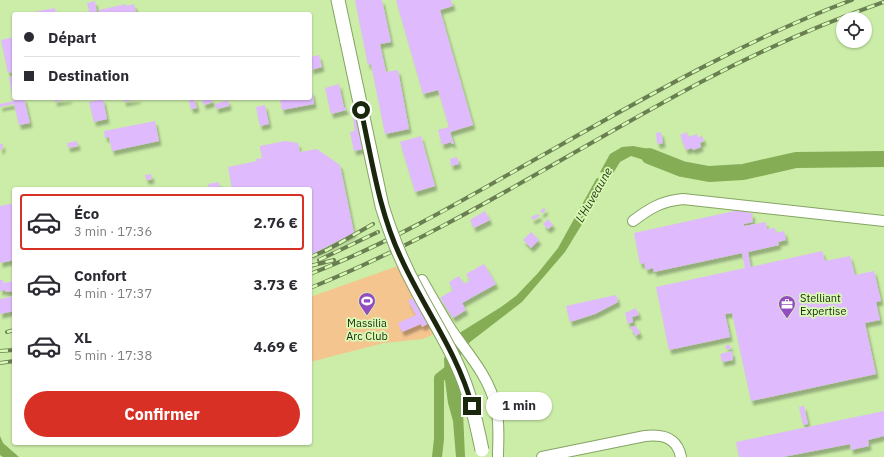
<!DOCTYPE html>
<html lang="fr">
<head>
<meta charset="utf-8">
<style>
	:root { --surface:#fff; --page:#f7f7f7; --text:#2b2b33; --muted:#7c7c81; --line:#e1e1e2; --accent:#d93025 }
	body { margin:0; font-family:"IBM Plex Sans",sans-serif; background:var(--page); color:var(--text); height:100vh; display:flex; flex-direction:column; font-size:15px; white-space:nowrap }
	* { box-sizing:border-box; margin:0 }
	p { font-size:13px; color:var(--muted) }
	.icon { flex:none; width:22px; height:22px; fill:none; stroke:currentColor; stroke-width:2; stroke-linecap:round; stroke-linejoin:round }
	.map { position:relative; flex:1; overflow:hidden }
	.panel { position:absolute; left:12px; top:187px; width:300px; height:258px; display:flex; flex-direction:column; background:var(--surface); border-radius:4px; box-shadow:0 1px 3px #0004 }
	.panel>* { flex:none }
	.banner { position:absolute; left:12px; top:12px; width:300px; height:88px; border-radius:4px; box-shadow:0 1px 3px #0004; display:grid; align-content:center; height:88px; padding:0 12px; background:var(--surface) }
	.controls { position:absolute; left:836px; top:12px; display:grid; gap:8px }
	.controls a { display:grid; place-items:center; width:36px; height:36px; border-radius:50%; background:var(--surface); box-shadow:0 1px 3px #0004; font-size:20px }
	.end { position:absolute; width:18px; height:18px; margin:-9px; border:5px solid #1b270c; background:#fff; box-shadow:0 0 0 2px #fff }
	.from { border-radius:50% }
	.bubble { position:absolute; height:28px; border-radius:14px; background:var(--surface); box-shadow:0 1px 3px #0004; font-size:13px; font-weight:700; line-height:28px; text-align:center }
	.banner b { display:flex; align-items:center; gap:14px; height:38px; font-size:15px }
	.banner b+b { border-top:1px solid var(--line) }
	.banner i { width:10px; height:10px; background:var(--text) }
	ul { padding:7px 0 0; list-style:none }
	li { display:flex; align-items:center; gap:12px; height:56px; margin:0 8px 6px; padding:0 4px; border:2px solid transparent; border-radius:4px }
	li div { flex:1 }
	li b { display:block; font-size:15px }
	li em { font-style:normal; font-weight:700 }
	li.selected { border-color:var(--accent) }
	li>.icon { width:36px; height:36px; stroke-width:1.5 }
	.primary-button { display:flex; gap:8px; margin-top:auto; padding:8px 12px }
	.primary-button a { flex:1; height:46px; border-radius:24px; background:var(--accent); color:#fff; font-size:16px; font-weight:700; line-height:46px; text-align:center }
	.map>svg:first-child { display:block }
</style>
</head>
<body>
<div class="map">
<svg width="884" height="457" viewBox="0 0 884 457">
	<defs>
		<filter id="shadow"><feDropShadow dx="2.5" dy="4.5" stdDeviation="1" flood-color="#0004"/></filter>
	</defs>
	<rect width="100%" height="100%" fill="#cbeda8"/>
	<path fill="#f5c58f" d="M398 266 434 334 423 339 384 343 310 362V297Z"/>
	<path fill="#84ad56" d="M633 146 649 149 671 157 666 170 644 160 631 156 620 162 565 252 522 302 470 342 457 360 462 390 465 457H456L453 421 448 403 445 380 444 358 461 332 501 307 516 296 538 273 558 248 610 154 622 147Z
		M0 436 3 443 19 457H3L0 455Z"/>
	<path fill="#cbeda8" d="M598 172 615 174 612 180 595 178Z"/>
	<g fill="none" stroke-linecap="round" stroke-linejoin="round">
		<path stroke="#84ad56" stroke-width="10" d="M437 457 439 439V378L453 367"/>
		<path stroke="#84ad56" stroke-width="16" d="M649 156 682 169 709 174 743 172 796 160 884 159"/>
	</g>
	<path fill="#dfbafc" filter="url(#shadow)" d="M355 0H382L391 42 380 44 386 72 398 70 409 129 385 134 371 64 368 65Z
		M396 0H451L453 6 440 10 473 125 450 132 454 144H452L451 142 442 145 438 130 449 127 438 90 423 94Z
		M95 1 97 14H90L87 3Z
		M126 4V6L134 4 136 14H100L99 10Z
		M55 8 56 14H28V13Z
		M14 37V72L8 73 1 40Z
		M319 55 322 67 311 70 310 57Z
		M14 76V94H12L9 77Z
		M339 84 344 108 346 107V110L331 114 325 88Z
		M312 91 314 104 282 110 280 100 287 98H310V92Z
		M24 98 30 123 19 125 14 104 0 107V104L14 101 13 99Z
		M54 98H70V99L55 102Z
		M123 98H138L139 99 124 102Z
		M188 98H194L197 108 191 109Z
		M209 98H211L213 102 204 105 202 100Z
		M103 99 107 119 94 122 89 102Z
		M228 100 229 106 216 109 215 104Z
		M265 105 269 124 260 126 256 107Z
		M353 117H356L363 149 354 151 350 132 355 131Z
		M155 121 159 141 112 151 109 137 105 138 104 131Z
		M661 132 663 143 658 144 657 143 656 133Z
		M687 132 688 137 697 134 698 137 702 136 704 141 700 143 701 147 693 150 692 148 686 150 680 135Z
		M421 136 435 186 415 192 400 142Z
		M77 141 78 146 68 148 67 143Z
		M285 141 298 143 300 152 317 149 340 165 354 233 310 255V189H232L228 167 257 161 256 159 262 158 261 151H260V146Z
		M0 143 3 145 2 149 0 150Z
		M457 157 459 164 451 166 450 159Z
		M151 174 152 179 146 180 145 175Z
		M219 182 220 189H209L208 184Z
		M14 203V260L0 263V206Z
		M543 208 546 209 543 213 540 212Z
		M739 210 753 214 752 217 753 222 744 224V226L766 222 767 229 775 228 776 233 784 231 786 240 778 242 779 245 748 252 751 267 822 251 825 261 850 256 855 275 874 271 881 301 876 302 880 320 865 323 876 374 751 401 732 313 725 314 730 337 669 350 656 287 745 268 742 253 654 272 653 268 646 270 644 263 640 264 634 233Z
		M485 211 490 220 474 228 470 220Z
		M538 214 540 216 533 220 531 217Z
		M548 219 553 225 548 229 543 224Z
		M531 232 539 240 531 248 523 240Z
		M484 264 496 284 462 303 466 310 453 318 440 298 453 290 449 282 459 276 464 284 470 280 466 274Z
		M0 280H3V283L14 281V291L5 292V290L0 291Z
		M616 295 618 302 595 314 570 322 566 306Z
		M14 296V311L0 314V299Z
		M414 297 429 323 422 327 421 324 402 332 398 323 416 315 408 301Z
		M636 308 639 315 632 317 633 322 628 324 625 313Z
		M636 326 640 333 636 336 630 327Z
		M725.5 347a2.5 2.5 0 1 1 5 0a2.5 2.5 0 1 1-5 0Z
		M732 351 733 360 722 362 720 354Z
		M521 396 522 401H524V403L522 404 524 411 509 414 506 399Z
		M804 406 808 424 803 425 799 407Z
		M884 411V436L868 440 869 446 851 450 850 444 783 457H739L736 442Z"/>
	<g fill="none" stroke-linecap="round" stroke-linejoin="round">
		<defs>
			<path id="minor" d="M633 221C650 208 662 201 683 199L884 221
				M422 280C432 297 441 314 452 331 469 355 490 378 496 408 500 423 498 441 498 457
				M542 457 645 436C662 434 677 437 681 457"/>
			<path id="tertiary" d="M338 0 347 42"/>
		</defs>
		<use href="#minor" stroke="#84a463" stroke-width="12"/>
		<use href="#tertiary" stroke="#84a463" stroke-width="15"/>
		<use href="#minor" stroke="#fff" stroke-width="10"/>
		<use href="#tertiary" stroke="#fff" stroke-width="13"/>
		<defs>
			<path id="rail" d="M310 257 327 250 373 224
				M319 260 378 232
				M310 266 334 260
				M310 274C385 245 455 205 525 165 632 105 737 43 852 0
				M310 288C447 233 571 151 701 82 760 51 821 24 884 2
				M7 332 14 330
				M0 351 14 350
				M0 363 14 361"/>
		</defs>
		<use href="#rail" stroke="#697f51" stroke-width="4"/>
		<use href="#rail" stroke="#d8fab5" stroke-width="2.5" stroke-dasharray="8" stroke-linecap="butt"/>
		<defs>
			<path id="tertiary-bridge" d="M347 42 382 206C391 235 402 263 417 290 435 324 457 357 468 393 474 412 478 431 482 450"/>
		</defs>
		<use href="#tertiary-bridge" stroke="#84a463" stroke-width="15" stroke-linecap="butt"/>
		<use href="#tertiary-bridge" stroke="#fff" stroke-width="13"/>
	</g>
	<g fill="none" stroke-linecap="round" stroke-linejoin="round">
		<path stroke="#1b270c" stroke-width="5" d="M361 110C372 160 379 212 401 258 423 307 458 353 472 406"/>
	</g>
	<defs>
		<symbol id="stadium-pin" viewBox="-11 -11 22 30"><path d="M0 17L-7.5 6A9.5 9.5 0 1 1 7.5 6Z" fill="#934dc0" stroke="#d8fab5"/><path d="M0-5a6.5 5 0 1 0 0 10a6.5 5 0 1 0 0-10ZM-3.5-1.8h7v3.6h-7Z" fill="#fff"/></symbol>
		<symbol id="office-pin" viewBox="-11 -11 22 30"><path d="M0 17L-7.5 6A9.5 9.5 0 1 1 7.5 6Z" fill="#934dc0" stroke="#d8fab5"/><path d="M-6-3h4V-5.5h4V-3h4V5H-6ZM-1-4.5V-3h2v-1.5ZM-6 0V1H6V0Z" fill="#fff"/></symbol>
	</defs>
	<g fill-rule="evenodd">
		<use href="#stadium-pin" x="357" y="291" width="20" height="27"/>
		<use href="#office-pin" x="777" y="294" width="20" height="27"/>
	</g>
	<g text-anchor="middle" stroke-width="3.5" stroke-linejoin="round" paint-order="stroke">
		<g font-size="11" fill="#1b270c" stroke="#d8fab5" text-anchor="start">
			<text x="800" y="302">Stelliant<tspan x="800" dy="13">Expertise</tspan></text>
			<text x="367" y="327" text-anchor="middle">Massilia<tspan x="367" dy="13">Arc Club</tspan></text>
		</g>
		<g font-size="12" font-style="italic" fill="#2b3c18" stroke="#d8fab5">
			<text transform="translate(594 195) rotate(-60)" y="4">L'Huveaune</text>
		</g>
	</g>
</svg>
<div class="controls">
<a><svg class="icon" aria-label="locate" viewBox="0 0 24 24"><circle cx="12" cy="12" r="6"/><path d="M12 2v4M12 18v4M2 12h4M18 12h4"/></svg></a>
</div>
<i class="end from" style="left:361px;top:110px"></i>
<i class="end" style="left:472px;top:406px"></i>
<div class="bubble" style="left:486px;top:392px;width:66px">1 min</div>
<div class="banner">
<b><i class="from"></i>Départ</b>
<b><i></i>Destination</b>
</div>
<section class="panel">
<ul>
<li class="selected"><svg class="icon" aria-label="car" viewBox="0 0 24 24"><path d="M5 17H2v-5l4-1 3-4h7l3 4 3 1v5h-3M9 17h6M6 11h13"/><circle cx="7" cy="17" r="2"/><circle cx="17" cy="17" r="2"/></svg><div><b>Éco</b><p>3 min · 17:36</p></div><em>2.76 €</em></li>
<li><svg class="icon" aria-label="car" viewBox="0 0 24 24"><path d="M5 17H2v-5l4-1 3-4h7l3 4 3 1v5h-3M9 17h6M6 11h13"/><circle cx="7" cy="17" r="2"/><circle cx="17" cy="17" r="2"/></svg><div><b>Confort</b><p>4 min · 17:37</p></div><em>3.73 €</em></li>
<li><svg class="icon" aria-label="car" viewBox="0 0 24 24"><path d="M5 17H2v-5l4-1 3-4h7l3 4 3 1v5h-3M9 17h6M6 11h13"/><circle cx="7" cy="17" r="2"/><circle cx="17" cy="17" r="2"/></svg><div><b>XL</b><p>5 min · 17:38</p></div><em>4.69 €</em></li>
</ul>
<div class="primary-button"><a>Confirmer</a></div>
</section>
</div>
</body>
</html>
